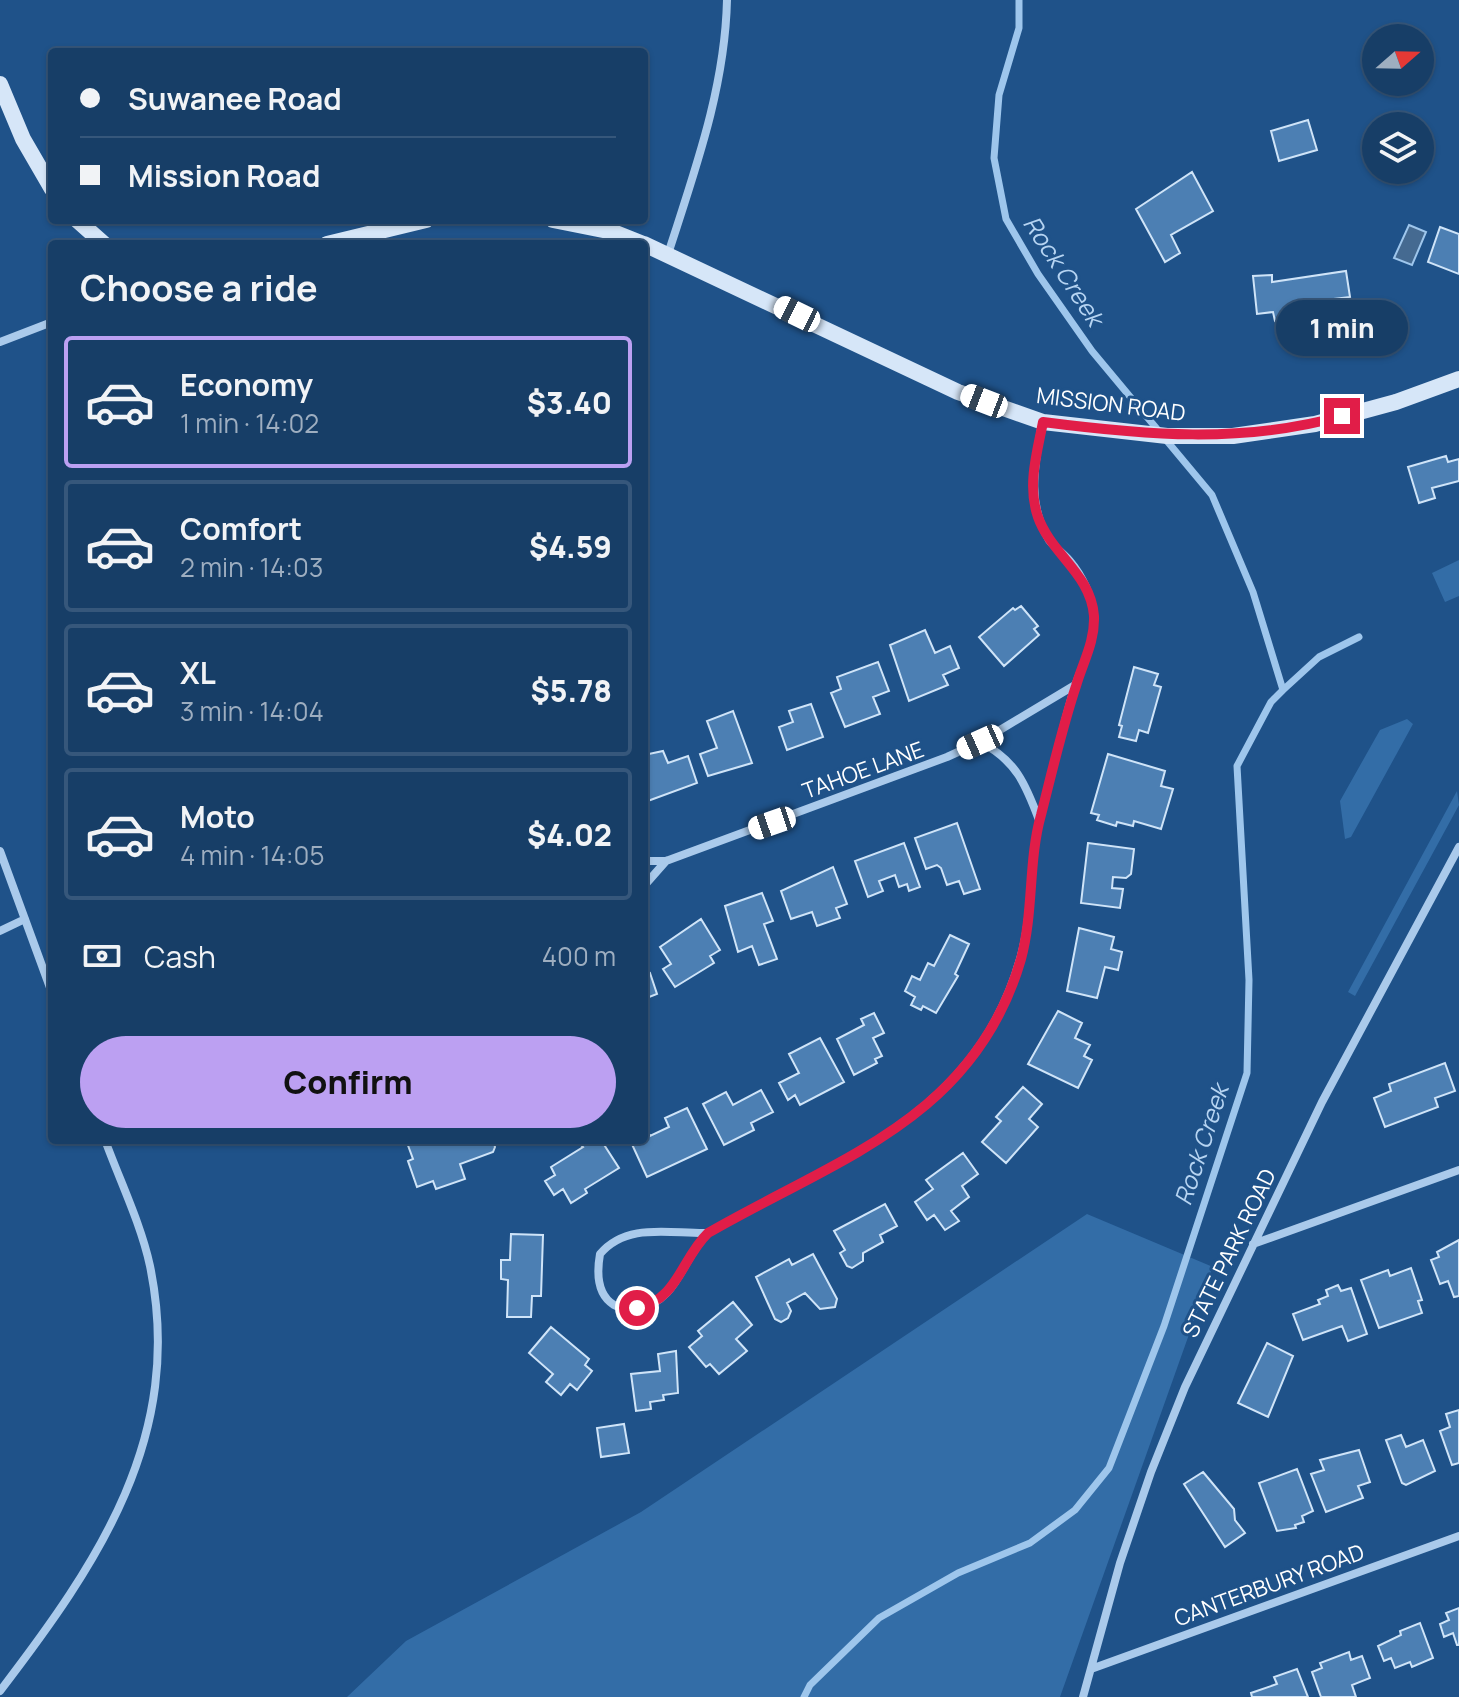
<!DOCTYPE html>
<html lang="en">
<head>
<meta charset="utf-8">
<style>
	:root { --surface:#173e67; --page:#20456d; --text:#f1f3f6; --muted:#9eaec0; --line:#36577b; --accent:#bca0f2 }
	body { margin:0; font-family:Manrope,sans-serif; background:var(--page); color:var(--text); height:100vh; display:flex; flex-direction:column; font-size:30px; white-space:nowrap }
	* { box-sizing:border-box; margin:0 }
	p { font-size:26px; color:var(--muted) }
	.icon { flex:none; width:44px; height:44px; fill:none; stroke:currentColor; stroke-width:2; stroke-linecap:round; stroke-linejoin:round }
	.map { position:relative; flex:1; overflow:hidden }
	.details { position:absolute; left:48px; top:240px; width:600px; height:904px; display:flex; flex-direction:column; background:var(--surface); border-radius:8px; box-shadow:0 2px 6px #0004,0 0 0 2px var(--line) }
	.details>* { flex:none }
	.top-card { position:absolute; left:48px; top:48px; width:600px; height:176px; border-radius:8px; box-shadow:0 2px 6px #0004,0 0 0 2px var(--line); display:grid; align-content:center; height:176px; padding:0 32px; background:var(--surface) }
	.needle { width:52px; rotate:70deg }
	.controls { position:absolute; left:1362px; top:24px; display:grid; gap:16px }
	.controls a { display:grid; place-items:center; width:72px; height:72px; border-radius:50%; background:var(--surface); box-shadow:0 2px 6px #0004,0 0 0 2px var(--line); font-size:40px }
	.end { position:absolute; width:36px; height:36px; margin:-18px; border:10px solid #e11d48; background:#fff; box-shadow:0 0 0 4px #fff }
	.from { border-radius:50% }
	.bubble { position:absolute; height:56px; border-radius:28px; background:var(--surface); box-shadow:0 2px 6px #0004,0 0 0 2px var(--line); font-size:26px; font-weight:800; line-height:56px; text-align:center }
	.car { position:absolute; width:24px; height:48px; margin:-24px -12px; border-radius:10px; box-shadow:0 0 6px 2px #0007; background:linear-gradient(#fff 24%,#345 0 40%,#fff 0 76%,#345 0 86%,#fff 0) }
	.top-card b { display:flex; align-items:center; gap:28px; height:76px; font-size:30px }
	.top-card b+b { border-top:2px solid var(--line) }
	.top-card i { width:20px; height:20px; background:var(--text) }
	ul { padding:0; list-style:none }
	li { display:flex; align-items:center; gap:24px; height:132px; margin:0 16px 12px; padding:0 16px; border:4px solid var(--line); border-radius:8px }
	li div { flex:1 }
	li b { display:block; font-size:30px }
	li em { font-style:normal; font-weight:800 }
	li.current { border-color:var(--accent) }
	li>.icon { width:72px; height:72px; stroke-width:1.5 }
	h2 { padding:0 32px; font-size:36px; line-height:96px }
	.pay { display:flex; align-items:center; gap:20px; height:88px; padding:0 32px; font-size:30px }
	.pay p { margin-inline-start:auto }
	.primary-button { display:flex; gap:16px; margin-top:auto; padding:16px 32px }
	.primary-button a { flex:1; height:92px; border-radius:48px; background:var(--accent); color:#111; font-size:32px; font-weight:800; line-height:92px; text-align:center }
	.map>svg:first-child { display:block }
</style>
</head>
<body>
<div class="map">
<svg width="1459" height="1697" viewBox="0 0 1459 1697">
	<rect width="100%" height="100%" fill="#1f5289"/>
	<path fill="#336da7" d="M1459 560V596L1445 602 1432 573Z
		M1407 719 1413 724 1351 837 1345 839 1340 801 1380 730Z
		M1457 791 1459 805 1355 996 1348 992Z
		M1087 1214 1213 1267 1060 1697H347L406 1641 641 1512Z"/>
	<path fill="#456a91" stroke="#9ec6ec" stroke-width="2" d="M1409 225 1426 232 1412 265 1394 258Z"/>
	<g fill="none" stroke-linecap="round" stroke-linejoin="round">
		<path stroke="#9ec6ec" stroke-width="7" d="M1283 690 1319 657 1359 637
			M804 1697 810 1685 879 1618 958 1573 1030 1543 1075 1510 1109 1468 1164 1326 1247 1073 1249 980 1237 766 1271 702 1283 690 1253 592 1212 495 1092 351 1038 274 1006 219 994 158 999 95 1019 28V0"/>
	</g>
	<path fill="#4c7fb3" stroke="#cfe4f8" stroke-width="2" d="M1308 120 1317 150 1279 161 1271 131Z
		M1192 172 1213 211 1171 235 1180 253 1165 262 1136 209Z
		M1440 227 1459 234V274L1428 262Z
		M1346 271 1350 297 1316 301 1318 314 1275 321 1273 312 1257 314 1253 276 1272 275V282Z
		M1446 456 1448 462 1459 459V481L1432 488 1435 498 1419 503 1408 467Z
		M1021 606 1038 626 1034 629 1039 635 1004 666 979 637 1013 608 1015 610Z
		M925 630 935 653 950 646 959 668 943 675 948 685 909 701 890 645Z
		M878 662 889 691 873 697 880 714 845 727 831 693 841 689 837 677Z
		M1134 667 1158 674 1154 685 1161 687 1148 733 1139 730 1136 741 1119 737 1122 726 1119 725Z
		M811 704 823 737 787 750 779 727 793 722 789 711Z
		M733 711 752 763 708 776 700 754 717 748 707 721Z
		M663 751 668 763 688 756 697 783 645 802 644 755Z
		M1108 754 1165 771 1161 786 1173 789 1161 829 1134 821 1133 826 1117 822 1116 826 1097 820 1099 815 1091 813Z
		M957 823 980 889 964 894 959 881 947 885 941 868 937 865 926 869 915 838Z
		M904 843 920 887 909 891 907 884 899 887 895 875 879 881 883 891 868 897 855 861Z
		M1088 843 1134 849 1131 874 1126 878 1113 877 1112 888 1123 889 1120 908 1081 903Z
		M833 867 847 904 836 908 840 918 817 926 812 912 791 919 781 891Z
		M762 893 773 921 764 924 777 959 759 965 752 946 738 952 725 906Z
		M701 919 720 950 710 956 714 963 675 987 663 969 671 964 660 947Z
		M1079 928 1114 937 1111 949 1122 952 1118 970 1105 967 1097 998 1067 991Z
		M950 935 969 944 955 974 958 976 936 1013 923 1006 921 1010 911 1005 915 997 905 991 912 976 920 980 928 963 934 966Z
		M650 973 657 994 644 999V975Z
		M1058 1011 1082 1023 1075 1038 1090 1045 1084 1056 1092 1060 1078 1088 1028 1064Z
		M874 1013 884 1033 873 1038 882 1056 875 1059 877 1063 854 1075 837 1039 864 1025 861 1019Z
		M820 1038 844 1082 800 1105 795 1095 788 1100 779 1083 799 1073 789 1054Z
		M1445 1063 1455 1091 1435 1098 1438 1107 1385 1127 1374 1098 1391 1091 1389 1084Z
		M1023 1087 1042 1104 1029 1119 1038 1127 1006 1163 982 1142 1001 1121 996 1117Z
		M761 1090 773 1112 751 1123 754 1130 724 1145 703 1104 726 1092 733 1105Z
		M687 1108 707 1149 647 1177 630 1140H644V1124L650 1136 669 1127 665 1118Z
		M406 1140H493L495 1147 493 1152 460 1164 465 1179 436 1189 433 1181 417 1187 408 1161 413 1159Z
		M586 1140H601L619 1168 585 1189 587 1193 571 1203 563 1189 554 1195 545 1181 555 1175 551 1167 583 1147 580 1144Z
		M963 1153 978 1174 962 1186 969 1197 951 1211 959 1221 945 1230 934 1215 927 1220 915 1202 933 1189 926 1180Z
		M885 1204 897 1226 880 1235 883 1242 863 1253V1261L852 1268 847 1266 840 1253 845 1250 834 1231Z
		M511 1234 543 1235 541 1296H532L531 1317H507L508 1280 501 1279V1260H510Z
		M1459 1240V1296L1454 1297 1448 1281 1440 1284 1431 1260 1439 1257 1437 1252Z
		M813 1254 837 1299 835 1307 820 1309 805 1293 787 1303 791 1311 788 1318 781 1322 775 1319 756 1277 789 1259 792 1265Z
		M1411 1268 1422 1300 1418 1301 1422 1313 1379 1328 1361 1280 1388 1270 1390 1276Z
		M1338 1285 1341 1291 1351 1288 1367 1334 1348 1341 1342 1326 1303 1340 1293 1314 1320 1304 1318 1300 1328 1296 1326 1290Z
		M733 1302 752 1325 736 1339 747 1351 719 1374 710 1364 706 1367 689 1347 702 1336 698 1331Z
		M551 1327 589 1359 585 1365 592 1371 577 1390 570 1384 561 1395 546 1382 553 1374 529 1353Z
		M1267 1343 1293 1356 1268 1417 1238 1403Z
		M676 1351 678 1393 663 1395 664 1400 650 1402 651 1409 636 1411 631 1374 660 1371 658 1354Z
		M1459 1410V1463L1452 1465 1440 1431 1450 1427 1446 1414Z
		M624 1424 629 1453 601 1457 597 1428Z
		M1401 1435 1406 1447 1423 1440 1435 1471 1406 1485 1402 1483 1386 1440Z
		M1359 1450 1370 1482 1358 1486 1363 1498 1326 1512 1311 1474 1324 1470 1320 1460Z
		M1297 1469 1313 1511 1302 1516 1304 1522 1295 1525 1296 1528 1277 1531 1259 1483Z
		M1203 1472 1234 1509 1235 1520 1245 1533 1225 1547 1184 1484Z
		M1459 1608V1645H1457L1453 1633 1444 1637 1440 1624 1449 1620 1446 1613Z
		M1420 1623 1433 1658 1412 1667 1410 1662 1395 1668 1391 1658 1384 1661 1378 1646 1401 1635 1400 1631Z
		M1349 1652 1351 1660 1362 1656 1370 1678 1352 1685 1356 1697H1321L1312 1672 1322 1668 1320 1663Z
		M1297 1669 1308 1697H1252L1251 1693 1277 1684 1274 1677Z"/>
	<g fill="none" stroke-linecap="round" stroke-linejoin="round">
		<path stroke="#aacaeb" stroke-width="8" d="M668 254C695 170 725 88 727 0
			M0 342 52 322
			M980 742C1016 760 1026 785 1039 820
			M0 851 52 993
			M644 861H666L947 757 980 742 1075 685
			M644 886 666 861
			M0 931 25 919
			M708 1233C670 1234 627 1222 600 1254 597 1271 596 1294 614 1305 621 1309 630 1309 638 1308 678 1302 682 1258 708 1233 837 1159 974 1119 1020 959 1034 912 1028 862 1041 815 1052 772 1062 728 1075 686 1083 663 1095 643 1094 617 1093 598 1082 575 1070 561 1064 554 1055 548 1049 540 1026 502 1035 464 1042 423
			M1253 1244 1459 1170
			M1091 1669 1459 1536
			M0 1691C98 1563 185 1436 150 1266 141 1224 120 1181 105 1140
			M1083 1697 1120 1563 1151 1472 1185 1387 1322 1102 1459 847"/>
		<path stroke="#d6e6f8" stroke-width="16" d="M0 84 23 139 52 189
			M77 220 104 244
			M553 220 613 232 643 244
			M327 244 426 220
			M644 244 958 392 1043 422 1167 436H1233L1315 424 1396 402 1459 379"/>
	</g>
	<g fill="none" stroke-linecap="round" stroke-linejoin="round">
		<path stroke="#e11d48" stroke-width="10" d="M637 1308C678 1300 681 1259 708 1233 836 1159 975 1119 1021 959 1034 911 1028 861 1041 815 1052 772 1062 728 1076 686 1083 662 1095 642 1094 616 1091 574 1051 554 1038 517 1027 486 1037 453 1043 422 1144 435 1242 444 1342 416"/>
	</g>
	<g text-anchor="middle" stroke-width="6" stroke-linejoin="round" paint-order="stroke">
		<g font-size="22" fill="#fff" stroke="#1f5289">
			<text transform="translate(1111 404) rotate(7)" y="8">MISSION ROAD</text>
			<text transform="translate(863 770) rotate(-20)" y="8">TAHOE LANE</text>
			<text transform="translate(1229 1253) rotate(-64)" y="8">STATE PARK ROAD</text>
			<text transform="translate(1269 1585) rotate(-20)" y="8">CANTERBURY ROAD</text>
		</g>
		<g font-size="24" font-style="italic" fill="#b6d4f2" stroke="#1f5289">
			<text transform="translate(1063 271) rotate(57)" y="8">Rock Creek</text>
			<text transform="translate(1202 1145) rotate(-72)" y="8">Rock Creek</text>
		</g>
	</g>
</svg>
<div class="controls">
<a><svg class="needle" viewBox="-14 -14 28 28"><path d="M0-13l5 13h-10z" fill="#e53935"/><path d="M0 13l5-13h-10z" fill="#9eaec0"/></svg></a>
<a><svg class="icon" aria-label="layers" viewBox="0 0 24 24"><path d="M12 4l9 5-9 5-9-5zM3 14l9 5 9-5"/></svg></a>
</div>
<i class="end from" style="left:637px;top:1308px"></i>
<i class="end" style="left:1342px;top:416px"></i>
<div class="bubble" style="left:1276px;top:300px;width:132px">1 min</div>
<i class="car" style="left:797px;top:314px;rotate:296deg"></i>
<i class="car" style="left:984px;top:401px;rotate:291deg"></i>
<i class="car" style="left:980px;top:742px;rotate:246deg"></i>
<i class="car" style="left:772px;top:823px;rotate:251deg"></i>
<div class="top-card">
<b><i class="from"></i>Suwanee Road</b>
<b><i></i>Mission Road</b>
</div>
<section class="details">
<h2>Choose a ride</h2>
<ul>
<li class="current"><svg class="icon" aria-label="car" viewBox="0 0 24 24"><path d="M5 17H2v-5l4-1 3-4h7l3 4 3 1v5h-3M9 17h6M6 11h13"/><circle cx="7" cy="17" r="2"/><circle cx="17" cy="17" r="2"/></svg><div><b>Economy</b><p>1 min · 14:02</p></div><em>$3.40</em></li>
<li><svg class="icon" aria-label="car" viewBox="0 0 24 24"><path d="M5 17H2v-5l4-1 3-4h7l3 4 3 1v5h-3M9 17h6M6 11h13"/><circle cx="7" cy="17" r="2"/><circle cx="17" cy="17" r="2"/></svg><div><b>Comfort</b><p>2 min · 14:03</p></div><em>$4.59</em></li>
<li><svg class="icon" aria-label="car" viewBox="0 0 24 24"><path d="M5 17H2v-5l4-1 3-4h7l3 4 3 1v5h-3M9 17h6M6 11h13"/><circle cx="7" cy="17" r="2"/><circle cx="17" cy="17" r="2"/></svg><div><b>XL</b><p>3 min · 14:04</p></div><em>$5.78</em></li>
<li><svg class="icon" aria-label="car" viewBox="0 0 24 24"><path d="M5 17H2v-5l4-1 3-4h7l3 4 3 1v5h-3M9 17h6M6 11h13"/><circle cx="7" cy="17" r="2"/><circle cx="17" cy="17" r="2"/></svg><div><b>Moto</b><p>4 min · 14:05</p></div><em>$4.02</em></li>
</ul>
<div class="pay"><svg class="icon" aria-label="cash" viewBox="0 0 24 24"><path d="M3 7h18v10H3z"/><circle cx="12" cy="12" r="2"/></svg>Cash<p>400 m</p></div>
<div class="primary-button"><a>Confirm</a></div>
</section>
</div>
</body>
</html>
